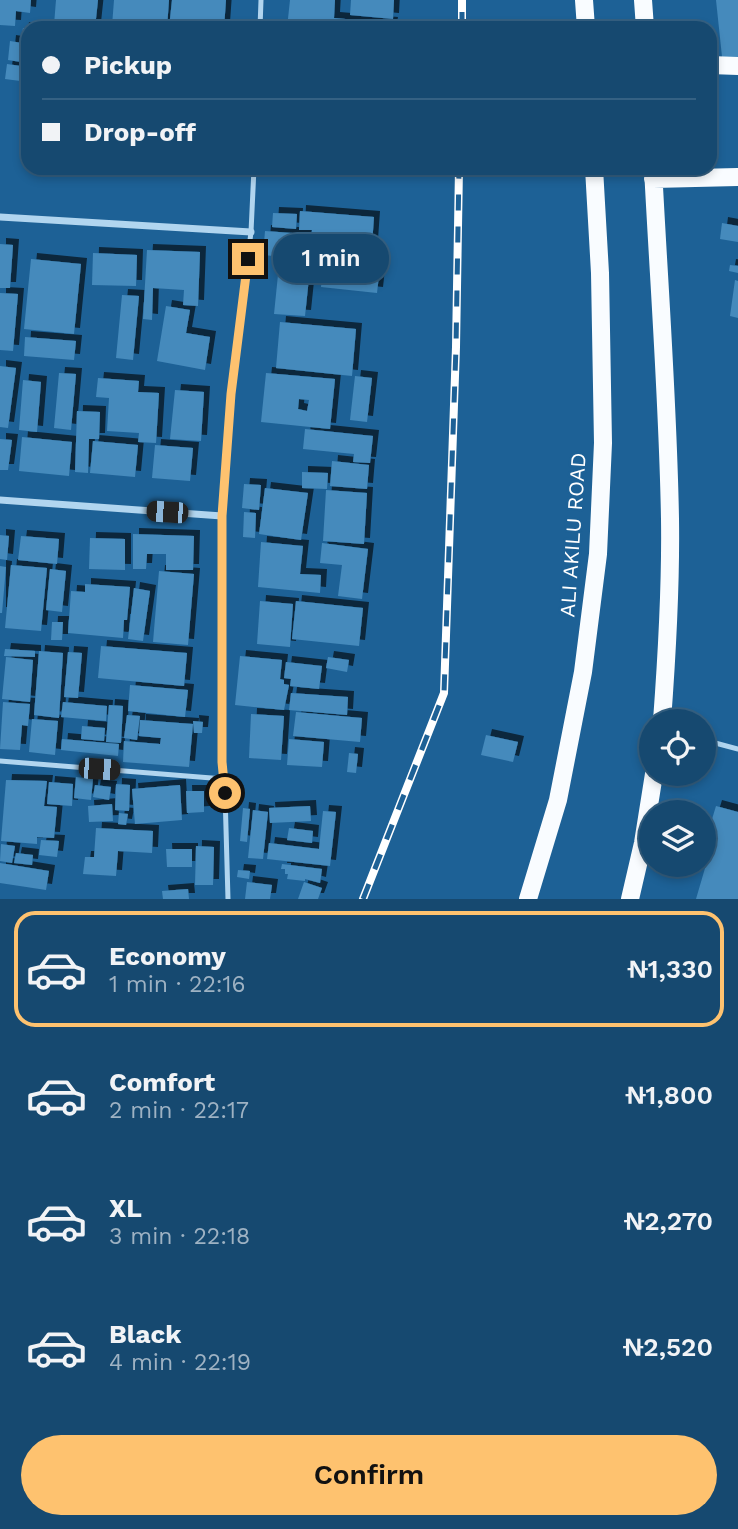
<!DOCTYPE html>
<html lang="en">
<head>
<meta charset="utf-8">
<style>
	:root { --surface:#164970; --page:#235378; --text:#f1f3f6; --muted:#9eb2c3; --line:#356183; --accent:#fec26f }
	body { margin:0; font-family:"Work Sans",sans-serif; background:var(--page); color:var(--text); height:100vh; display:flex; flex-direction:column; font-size:26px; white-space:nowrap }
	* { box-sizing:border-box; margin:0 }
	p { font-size:23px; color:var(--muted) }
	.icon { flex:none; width:38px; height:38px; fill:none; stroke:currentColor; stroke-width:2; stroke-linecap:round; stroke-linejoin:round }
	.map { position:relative; height:899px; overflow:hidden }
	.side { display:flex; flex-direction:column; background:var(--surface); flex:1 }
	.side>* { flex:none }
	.banner { position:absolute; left:21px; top:21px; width:696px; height:154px; border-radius:21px; box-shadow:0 4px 10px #0003,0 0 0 2px var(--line); display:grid; align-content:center; height:154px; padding:0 21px; background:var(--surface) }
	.tools { position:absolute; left:639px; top:709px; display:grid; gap:14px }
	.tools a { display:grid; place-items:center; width:77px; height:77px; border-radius:50%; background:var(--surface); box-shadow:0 4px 10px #0003,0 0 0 2px var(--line); font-size:35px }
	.end { position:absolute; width:32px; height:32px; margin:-16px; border:9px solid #fec26f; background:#111; box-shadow:0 0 0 4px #111 }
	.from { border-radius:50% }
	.bubble { position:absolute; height:49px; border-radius:24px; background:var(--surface); box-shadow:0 4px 10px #0003,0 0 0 2px var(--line); font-size:23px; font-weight:600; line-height:49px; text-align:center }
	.car { position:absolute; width:21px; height:42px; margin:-21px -10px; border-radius:9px; box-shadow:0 0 5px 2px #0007; background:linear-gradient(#222 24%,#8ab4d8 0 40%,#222 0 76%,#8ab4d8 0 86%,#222 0) }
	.banner b { display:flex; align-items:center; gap:24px; height:66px; font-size:26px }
	.banner b+b { border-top:2px solid var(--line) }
	.banner i { width:18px; height:18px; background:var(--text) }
	ul { padding:12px 0 0; list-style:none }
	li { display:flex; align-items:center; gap:21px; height:116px; margin:0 14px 10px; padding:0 7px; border:4px solid transparent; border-radius:21px }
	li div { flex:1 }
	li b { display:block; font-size:26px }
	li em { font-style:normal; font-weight:600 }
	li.active { border-color:var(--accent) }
	li>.icon { width:63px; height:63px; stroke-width:1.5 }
	.action { display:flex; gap:14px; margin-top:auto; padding:14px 21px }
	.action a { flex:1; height:80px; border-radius:42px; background:var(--accent); color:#111; font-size:28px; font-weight:600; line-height:80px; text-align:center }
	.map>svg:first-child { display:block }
</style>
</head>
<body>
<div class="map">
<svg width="738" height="899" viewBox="0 0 738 899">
	<defs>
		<filter id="shadow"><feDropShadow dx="6" dy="-6" stdDeviation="0" flood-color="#0009"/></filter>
	</defs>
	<rect width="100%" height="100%" fill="#1d6196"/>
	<path fill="#458abc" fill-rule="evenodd" filter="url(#shadow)" d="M0 0H31L30 13 16 11 15 26 0 25Z
		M56 0H98L95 28 54 25Z
		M114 0H169L167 28 112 26Z
		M172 0H226L224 28H169Z
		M290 0H335L334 18 392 23 391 28H287Z
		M351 0H394L393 19 350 15Z
		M716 0H738V64L723 66Z
		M23 28H28V41L21 40Z
		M10 41 28 44V63L8 60Z
		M7 64 28 67V82L5 79Z
		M300 211 374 217 371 259 310 254 312 230H299Z
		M273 213 297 214 296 229 272 227Z
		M722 223 738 226V242L720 239Z
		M265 231 306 234 304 259 263 255Z
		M0 244 13 245 10 288H0Z
		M147 250 200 252 198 306 183 305 184 290 153 288 152 320 143 319Z
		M93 253 137 255 136 286 92 285Z
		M31 259 81 264 74 334 24 329Z
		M323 261 380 266 377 293 321 287Z
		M279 265 310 268 305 316 274 314Z
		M730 265 738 266V273L729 271Z
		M735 280 738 281V318L730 316Z
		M0 293 18 294 13 351 0 350Z
		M122 295 139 296 133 360 116 358Z
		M166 306 190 310 186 333 210 337 205 370 157 361Z
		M280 322 356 329 352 376 276 368Z
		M25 337 76 341 74 360 24 356Z
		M0 366 16 368 8 428 0 427Z
		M59 373 76 374 71 430 54 428Z
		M266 373 335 379 330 429 261 422ZM299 399 309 400 307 411 298 409Z
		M355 376 372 378 367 422 350 420Z
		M98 378 139 381 138 392 159 393 156 443 138 442 139 433 107 431 109 398 96 397Z
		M23 380 41 382 37 432 19 430Z
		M175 390 204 392 201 441 170 439Z
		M77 411 100 412 99 439H89L88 473 75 472Z
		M305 429 373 436 370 463 353 462 354 454 303 449Z
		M22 437 72 442 69 476 19 471Z
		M0 439 12 440 8 470H0Z
		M93 441 138 445 135 477 90 473Z
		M155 445 193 448 190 481 152 478Z
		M332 461 369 465 367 489 330 486Z
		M302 472 328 473 327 489 302 488Z
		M244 484 261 485 259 510 242 508Z
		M265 488 308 493 301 540 259 534Z
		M326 490 367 493 364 544 323 541Z
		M244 512 256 513 255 538 243 537Z
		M133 534 194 536 193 570H166V554H147L146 569H133Z
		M0 535 9 536 7 560 0 559Z
		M21 536 59 539 57 564 18 560Z
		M90 538 125 539V570L89 569Z
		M261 542 303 546 300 574 321 575 320 593 258 587Z
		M322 543 368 549 362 599 338 596 342 565 320 563Z
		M11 565 47 568 41 631 5 628Z
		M0 566 6 567 2 613H0Z
		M50 569 66 571 62 612 46 610Z
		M159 571 194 574 188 645 153 642Z
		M85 584 130 587 127 620H124L123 638 68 633 71 591 85 592Z
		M134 588 150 591 143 641 128 639Z
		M260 601 293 604 290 647 257 644Z
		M296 601 363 608 359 646 292 639Z
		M52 622H63L62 640H51Z
		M101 646 187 653 184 686 98 678Z
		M5 649 35 651V657L4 656Z
		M39 651 63 653 59 718 34 715Z
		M68 652 82 653 78 698 64 697Z
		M240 656 282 660 280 679 284 680V684L289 685 284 710 235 705Z
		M6 657 33 660 30 702 2 699Z
		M328 657 349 660 347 672 326 668Z
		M286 662 322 666 319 689 290 686 291 679 284 678Z
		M130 685 188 690 185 717 128 711Z
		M291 693 348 697 347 715 289 710Z
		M3 702 30 704 28 726 22 725 20 750 0 749Z
		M63 702 107 706 106 721 61 717Z
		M109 705 123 706 121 743 106 742Z
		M296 712 362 718 360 742 293 736Z
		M251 714 284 716 281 760 249 758Z
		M127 715 140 716 137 740 124 738Z
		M32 719 58 721 55 755 29 752Z
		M140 720 193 724 189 767 123 762 124 741 160 744 161 738 139 736Z
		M193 721 203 722 202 733H194Z
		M82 726 105 728 104 741 81 739Z
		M486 735 518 742 513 762 481 755Z
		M62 739 119 744 118 756 61 750Z
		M289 739 324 742 322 767 287 765Z
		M349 753 358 754 356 773 347 772Z
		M76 777 93 779 91 800 74 798Z
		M6 780 47 781 44 806 57 807 54 838 37 837V844L1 841Z
		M49 782 73 784 72 806 47 804Z
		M116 784 130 785 129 811 115 810Z
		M95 785 111 787 109 800 93 797Z
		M180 785 182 820 135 824 132 789Z
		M186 791H204V812L187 813Z
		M112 804 113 821 89 822 88 806Z
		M310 806 311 821 270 823 269 808Z
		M716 806 738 812V899H696L713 841 706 839Z
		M243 808 250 809 247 842 240 841Z
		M253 810 268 812 263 859 248 858Z
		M323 811 336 812 330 866 267 859 269 843 319 849Z
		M119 813 128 814 126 825 118 824Z
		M96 828 153 831 152 853 118 851 116 876 83 874 85 857H94Z
		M289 828 313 831 312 843 287 840Z
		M41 840 59 841 57 857 39 855Z
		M1 844 15 846 12 863 0 861Z
		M196 846 214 847 213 885H195Z
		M166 849H192V867H167Z
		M16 853 33 855 32 865 14 863Z
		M0 863 49 871 46 890 0 883Z
		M282 864 322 869 320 883 305 879V881L287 879 288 874H285V869H281Z
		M238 870 250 871 249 879 237 877Z
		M247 882 272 885 270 899H245Z
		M304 882 322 888 318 899H298Z
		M188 889 189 899H163L162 891Z"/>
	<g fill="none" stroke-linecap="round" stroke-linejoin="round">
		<path stroke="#b1d5ef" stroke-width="5" d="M260 28 261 0
			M704 740 738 749
			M0 761 224 779
			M228 899 225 793 222 763V516L231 394 251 232 254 168"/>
		<path stroke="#b1d5ef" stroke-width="7" d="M0 217 251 232
			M0 500 222 516"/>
		<path stroke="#f9fcff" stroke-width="18" d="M584 0 586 28
			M643 0 645 28
			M710 65 738 66
			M653 168C659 285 668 402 670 519 671 586 667 654 662 721
			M653 179 738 177
			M528 899 558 800 583 672 598 554 603 443 600 273 594 168
			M630 899 643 843 654 774"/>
		<defs>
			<path id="rail" d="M462 28V0
				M363 899 444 693 456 347 459 168"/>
		</defs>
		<use href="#rail" stroke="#fff" stroke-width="8"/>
		<use href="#rail" stroke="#1d6196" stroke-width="5" stroke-dasharray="16" stroke-linecap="butt"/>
	</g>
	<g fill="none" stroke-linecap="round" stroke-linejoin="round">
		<path stroke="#fec26f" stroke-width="9" d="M225 793 222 762V516L231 394 248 259"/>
	</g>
	<g text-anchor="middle" stroke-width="5" stroke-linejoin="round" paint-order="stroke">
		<g font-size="21" fill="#fff" stroke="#1d6196">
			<text transform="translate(573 535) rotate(-86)" y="7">ALI AKILU ROAD</text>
		</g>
	</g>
</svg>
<div class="tools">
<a><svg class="icon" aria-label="locate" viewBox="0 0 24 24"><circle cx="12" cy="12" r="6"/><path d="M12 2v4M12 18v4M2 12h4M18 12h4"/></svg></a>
<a><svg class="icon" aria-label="layers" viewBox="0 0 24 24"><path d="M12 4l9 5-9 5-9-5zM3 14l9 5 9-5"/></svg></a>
</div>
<i class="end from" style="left:225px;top:793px"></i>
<i class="end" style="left:248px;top:259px"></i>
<div class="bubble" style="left:273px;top:234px;width:116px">1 min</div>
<i class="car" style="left:167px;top:512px;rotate:274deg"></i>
<i class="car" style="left:99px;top:769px;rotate:94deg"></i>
<div class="banner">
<b><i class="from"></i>Pickup</b>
<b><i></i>Drop-off</b>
</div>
</div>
<section class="side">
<ul>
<li class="active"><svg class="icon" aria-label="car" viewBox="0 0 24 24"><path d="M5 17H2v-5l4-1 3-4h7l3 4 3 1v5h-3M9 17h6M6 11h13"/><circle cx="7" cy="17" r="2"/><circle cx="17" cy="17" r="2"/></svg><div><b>Economy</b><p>1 min · 22:16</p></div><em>₦1,330</em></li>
<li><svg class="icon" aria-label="car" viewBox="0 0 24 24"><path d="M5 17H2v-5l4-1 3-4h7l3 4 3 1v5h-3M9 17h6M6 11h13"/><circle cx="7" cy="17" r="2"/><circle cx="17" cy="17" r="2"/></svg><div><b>Comfort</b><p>2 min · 22:17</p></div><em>₦1,800</em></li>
<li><svg class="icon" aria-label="car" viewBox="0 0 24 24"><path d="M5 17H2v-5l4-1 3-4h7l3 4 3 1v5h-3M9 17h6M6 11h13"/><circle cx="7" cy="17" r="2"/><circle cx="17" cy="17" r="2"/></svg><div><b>XL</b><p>3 min · 22:18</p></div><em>₦2,270</em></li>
<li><svg class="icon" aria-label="car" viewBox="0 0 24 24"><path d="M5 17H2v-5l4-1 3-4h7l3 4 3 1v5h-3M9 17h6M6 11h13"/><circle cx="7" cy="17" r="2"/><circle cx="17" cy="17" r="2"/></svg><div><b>Black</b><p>4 min · 22:19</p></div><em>₦2,520</em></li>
</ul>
<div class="action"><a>Confirm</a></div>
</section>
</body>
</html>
